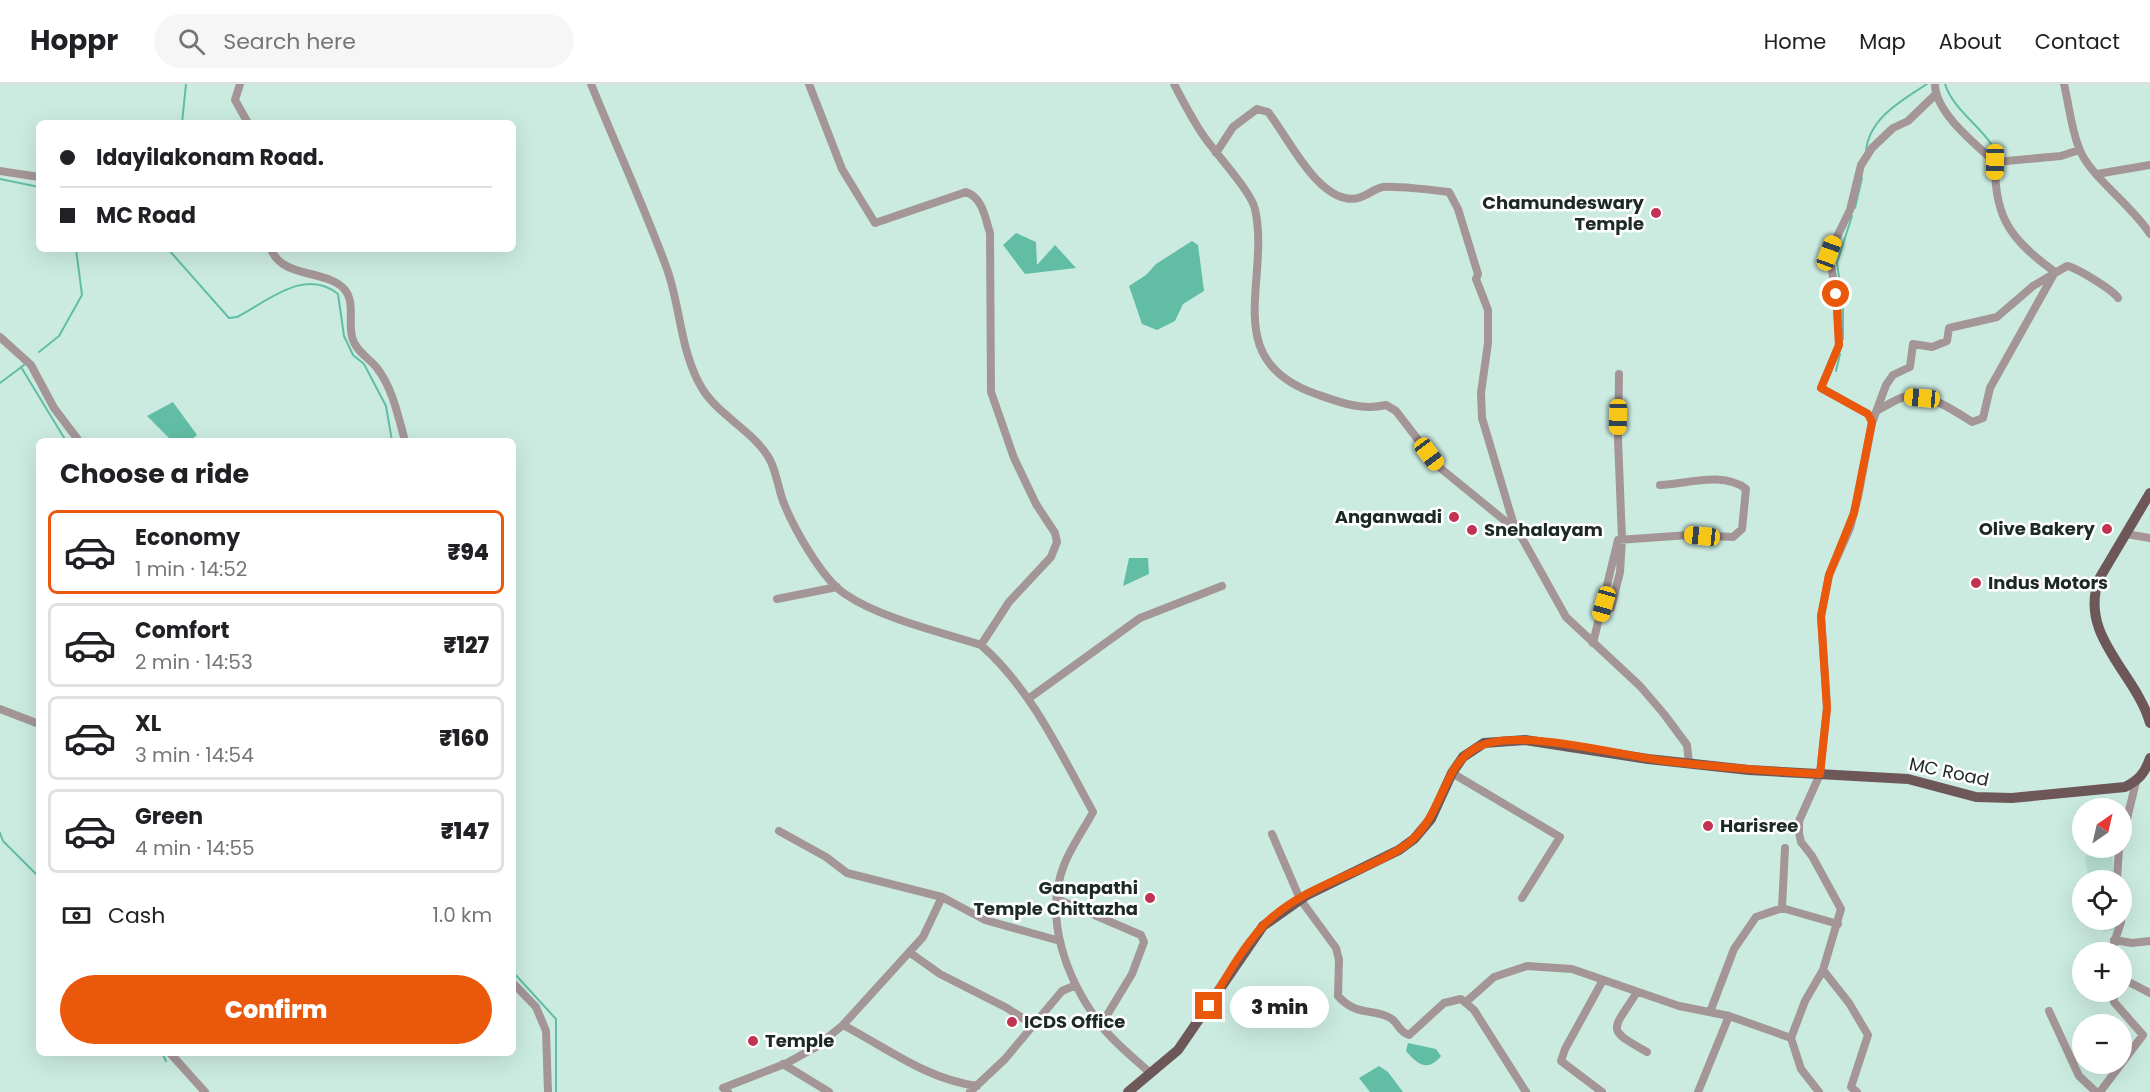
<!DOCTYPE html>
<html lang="en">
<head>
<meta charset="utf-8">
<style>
	:root { --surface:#fff; --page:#f6f6f6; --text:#202124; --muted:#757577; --line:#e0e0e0; --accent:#ea580c }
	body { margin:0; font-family:Poppins,sans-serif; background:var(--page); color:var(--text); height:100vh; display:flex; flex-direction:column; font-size:22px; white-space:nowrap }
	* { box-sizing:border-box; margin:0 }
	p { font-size:20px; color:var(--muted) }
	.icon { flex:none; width:33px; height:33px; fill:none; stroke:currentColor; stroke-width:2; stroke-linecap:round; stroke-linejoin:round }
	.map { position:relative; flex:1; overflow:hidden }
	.side { position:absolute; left:36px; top:354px; width:480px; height:618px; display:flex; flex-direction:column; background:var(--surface); border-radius:9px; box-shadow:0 6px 24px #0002 }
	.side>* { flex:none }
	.top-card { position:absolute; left:36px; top:36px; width:480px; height:132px; border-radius:9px; box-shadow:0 6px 24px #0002; display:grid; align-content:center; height:132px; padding:0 24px; background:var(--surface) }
	.needle { width:39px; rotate:34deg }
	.fabs { position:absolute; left:2072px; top:714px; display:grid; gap:12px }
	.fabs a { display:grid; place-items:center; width:60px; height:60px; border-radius:50%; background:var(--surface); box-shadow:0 6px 24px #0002; font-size:30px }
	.end { position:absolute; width:27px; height:27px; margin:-14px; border:8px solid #ea580c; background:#fff; box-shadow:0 0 0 3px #fff }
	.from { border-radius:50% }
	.bubble { position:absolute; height:42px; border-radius:21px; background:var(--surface); box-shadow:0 6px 24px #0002; font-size:20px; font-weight:800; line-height:42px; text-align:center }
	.car { position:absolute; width:18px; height:36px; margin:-18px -9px; border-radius:8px; box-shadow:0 0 4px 2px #0007; background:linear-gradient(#f5c518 24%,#345 0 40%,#f5c518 0 76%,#345 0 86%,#f5c518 0) }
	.top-card b { display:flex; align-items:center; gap:21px; height:57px; font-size:22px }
	.top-card b+b { border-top:2px solid var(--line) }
	.top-card i { width:15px; height:15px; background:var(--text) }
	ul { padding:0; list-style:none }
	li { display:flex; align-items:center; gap:18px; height:84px; margin:0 12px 9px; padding:0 12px; border:3px solid var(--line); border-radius:9px }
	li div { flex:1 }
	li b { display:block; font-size:22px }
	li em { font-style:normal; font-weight:800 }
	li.on { border-color:var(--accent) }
	li>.icon { width:54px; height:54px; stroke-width:1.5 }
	h2 { padding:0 24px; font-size:27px; line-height:72px }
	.pay { display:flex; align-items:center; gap:15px; height:66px; padding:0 24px; font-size:22px }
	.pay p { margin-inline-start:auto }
	.action { display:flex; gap:12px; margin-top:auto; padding:12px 24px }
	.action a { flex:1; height:69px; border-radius:36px; background:var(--accent); color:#fff; font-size:24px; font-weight:800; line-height:69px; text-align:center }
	header { display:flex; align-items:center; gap:36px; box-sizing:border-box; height:84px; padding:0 30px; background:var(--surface); border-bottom:2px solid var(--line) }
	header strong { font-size:28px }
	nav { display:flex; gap:33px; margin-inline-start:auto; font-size:21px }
	.search { width:420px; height:54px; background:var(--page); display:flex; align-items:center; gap:15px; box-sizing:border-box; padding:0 21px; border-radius:33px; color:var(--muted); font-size:22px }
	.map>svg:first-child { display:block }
</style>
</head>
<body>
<header>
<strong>Hoppr</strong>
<div class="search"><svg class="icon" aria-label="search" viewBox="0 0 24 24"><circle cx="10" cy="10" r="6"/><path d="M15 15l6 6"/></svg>Search here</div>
<nav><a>Home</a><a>Map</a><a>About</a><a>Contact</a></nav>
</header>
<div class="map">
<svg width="2150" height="1008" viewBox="0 0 2150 1008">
	<rect width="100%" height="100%" fill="#cbebe1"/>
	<path fill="#b8dfd3" d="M2112 769 2114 796H2095L2094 789 2088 790 2085 772Z
		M2101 836H2119L2117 846 2103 848Z"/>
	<path fill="#61bea5" d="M1016 149 1036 158 1037 181 1055 161 1076 184 1025 190 1003 161Z
		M1192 157 1198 161 1204 207 1183 220 1175 237 1157 246 1142 240 1129 202 1146 191 1156 180Z
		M173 318 197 351 190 357H172L147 332Z
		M1129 474H1148L1149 490 1123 502Z
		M1408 959 1436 965 1441 972C1428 988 1418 981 1406 967Z
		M1379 982 1388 988 1403 1008H1370L1359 994Z"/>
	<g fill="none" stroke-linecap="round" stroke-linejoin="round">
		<path stroke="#61bea5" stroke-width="2" d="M1945 0C1954 29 1989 46 1999 75
			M182 39 186 0
			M1866 68C1868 35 1902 16 1927 0
			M1999 81V93
			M0 95 39 103
			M1855 124 1862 94
			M168 165 229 234 237 233C268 217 305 183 338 210L344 252 353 271 364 280 386 322 392 357
			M1843 255V220L1837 179 1852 132
			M39 268 59 252 82 211 76 165
			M21 283 66 357
			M1836 287 1840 270
			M0 299 24 281
			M0 749 3 757 39 793
			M513 888 556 935V1008
			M162 969 166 977"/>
		<path stroke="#a49697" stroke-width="8" d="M240 0 235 16 248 39
			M591 0C616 62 644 122 667 185 681 224 680 269 703 306 720 332 754 348 769 374 776 386 778 403 783 417 793 443 822 495 845 510 880 534 940 548 981 561 1032 606 1061 670 1093 728 1084 745 1071 763 1064 781 1043 835 1067 896 1100 940 1113 958 1133 973 1149 988
			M809 0 842 85 875 139 966 108C983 114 985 134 990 149L991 308 1014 374 1036 420 1055 449 1057 458 1051 473 1009 518 981 561
			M1174 0C1183 17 1192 35 1203 51 1215 69 1251 107 1255 125 1271 196 1218 276 1316 310 1339 318 1361 327 1386 321L1396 327 1439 383 1515 445
			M1935 0C1935 28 1974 59 1995 78
			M2064 0C2069 21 2071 44 2079 64 2089 92 2132 121 2150 150
			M1216 69 1233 43 1257 25 1268 28C1287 52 1313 107 1345 114 1363 118 1371 105 1383 103 1396 102 1434 106 1449 108L1458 125 1478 190 1476 195 1488 226V259L1481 309 1482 334 1513 438 1566 533 1640 602 1664 630 1687 661 1689 679
			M1995 78 2061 72 2079 66
			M0 87 39 93
			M2097 90 2150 81
			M271 165C282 195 328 185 345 206 356 220 347 241 353 256 357 268 369 274 377 284 393 305 398 332 405 357
			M0 253 31 281 54 324 79 357
			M1878 326C1886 322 1896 315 1904 313 1926 307 1955 327 1972 338L1983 334 1990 304 2055 188C2011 156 1994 134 1995 78
			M1872 338 1868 330 1821 304 1839 261 1838 223 1829 169 1850 126 1861 81 1872 64 1893 44 1908 37 1935 11
			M2126 450 2150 454
			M777 515 837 503
			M1611 524 1620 488 1622 455 1618 355 1619 290
			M1593 559 1618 456 1689 451 1733 453 1742 445 1746 405C1723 387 1687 400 1660 401
			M1028 615 1140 534 1222 502
			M0 625 39 640
			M1452 689 1560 753 1522 814
			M779 747 826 773 847 789 942 813 985 836 1060 857
			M1272 750 1300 815 1336 864 1339 876 1338 912C1358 934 1374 923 1392 935 1399 941 1400 948 1409 951L1444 919 1461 915 1474 926 1526 1008
			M2121 759 2136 698
			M1785 764 1782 824 1838 840
			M2117 796 2119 764
			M1057 815 1141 851 1144 858 1132 890 1101 941
			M2114 856 2132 859 2150 857
			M909 868 940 890 1007 924 1033 941
			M2111 868 2121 838V824
			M1823 886 1849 919 1868 951 1851 1003 1857 1008
			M2121 894 2150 909
			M513 899 536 923 546 947 548 1008
			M1637 908C1613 947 1604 944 1647 968
			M1466 918 1494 893 1527 882 1572 885 1679 922 1729 932 1791 954
			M2049 927 2079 992 2096 1008
			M1710 928 1734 865 1756 833 1782 824
			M843 941C887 964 926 995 977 1002
			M170 969 205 1008
			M783 980 829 1008
			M728 1008 723 1004 787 979 816 963 843 941 923 853 942 813
			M970 1008 1005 975 1062 907 1076 901
			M1602 1008 1561 977 1565 965 1603 896
			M1698 1008 1729 932
			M1819 1008 1801 985 1791 954 1805 917 1823 886 1841 825 1812 772 1801 758 1799 749V737L1820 690 1823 661 1827 624 1821 533 1829 491 1850 444 1858 413 1872 339 1886 301 1893 291 1910 283 1913 260 1932 263 1947 257 1949 244 1997 233 2033 202 2067 182C2077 184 2113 206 2118 214
			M2100 1008 2143 951 2114 918 2113 908"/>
		<path stroke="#6e5759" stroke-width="10" d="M2150 409 2099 495C2078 552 2136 589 2150 639
			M1128 1008 1178 966 1263 842 1307 811 1399 766 1414 755 1431 735 1452 689 1463 673 1484 659 1525 656 1648 675 1749 686 1908 695 1976 713 2012 714 2125 703C2139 696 2145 689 2150 674"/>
	</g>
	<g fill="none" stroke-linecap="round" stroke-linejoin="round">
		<path stroke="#ea580c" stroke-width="8" d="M1209 922C1225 895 1241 866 1262 843 1298 804 1356 792 1400 765 1443 739 1439 686 1474 665 1512 641 1621 672 1666 677 1717 683 1768 687 1820 690L1827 624 1821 532 1829 491 1854 429 1872 338 1868 330 1821 304 1839 261 1836 210"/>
	</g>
	<g fill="#c23253" stroke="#fff" stroke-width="2">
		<circle cx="1656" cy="129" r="6"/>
		<circle cx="1454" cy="433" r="6"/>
		<circle cx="2107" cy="445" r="6"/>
		<circle cx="1472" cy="446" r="6"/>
		<circle cx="1976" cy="499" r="6"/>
		<circle cx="1708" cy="742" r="6"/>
		<circle cx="1150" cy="814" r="6"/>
		<circle cx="1012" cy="938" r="6"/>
		<circle cx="753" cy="957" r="6"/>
	</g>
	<g text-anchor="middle" stroke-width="5" stroke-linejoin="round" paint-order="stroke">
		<g font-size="18" font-weight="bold" fill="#1d2925" stroke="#fff" text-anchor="start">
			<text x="1644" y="125" text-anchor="end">Chamundeswary<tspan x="1644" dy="21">Temple</tspan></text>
			<text x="1442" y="439" text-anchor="end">Anganwadi</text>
			<text x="2095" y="451" text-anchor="end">Olive Bakery</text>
			<text x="1484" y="452">Snehalayam</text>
			<text x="1988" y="505">Indus Motors</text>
			<text x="1720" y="748">Harisree</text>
			<text x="1138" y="810" text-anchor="end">Ganapathi<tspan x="1138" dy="21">Temple Chittazha</tspan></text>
			<text x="1024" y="944">ICDS Office</text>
			<text x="765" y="963">Temple</text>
		</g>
		<g font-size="18" fill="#1d2925" stroke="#fff">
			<text transform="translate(1949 688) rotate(12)" y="6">MC Road</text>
		</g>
	</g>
</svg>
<div class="fabs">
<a><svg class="needle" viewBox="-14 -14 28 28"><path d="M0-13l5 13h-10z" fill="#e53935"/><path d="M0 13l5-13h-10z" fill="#757577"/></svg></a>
<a><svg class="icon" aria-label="locate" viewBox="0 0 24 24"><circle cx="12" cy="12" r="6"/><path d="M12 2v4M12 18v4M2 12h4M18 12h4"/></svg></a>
<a>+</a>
<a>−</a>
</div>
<i class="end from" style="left:1836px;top:210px"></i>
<i class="end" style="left:1209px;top:922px"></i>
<div class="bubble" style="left:1230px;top:902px;width:99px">3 min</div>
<i class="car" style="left:1995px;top:78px;rotate:181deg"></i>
<i class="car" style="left:1829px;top:169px;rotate:20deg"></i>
<i class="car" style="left:1922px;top:314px;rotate:275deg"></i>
<i class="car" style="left:1618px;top:333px;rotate:181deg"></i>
<i class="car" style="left:1429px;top:370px;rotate:143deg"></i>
<i class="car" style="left:1702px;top:452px;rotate:276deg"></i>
<i class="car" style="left:1604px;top:520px;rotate:196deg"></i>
<div class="top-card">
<b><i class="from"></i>Idayilakonam Road.</b>
<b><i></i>MC Road</b>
</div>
<section class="side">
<h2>Choose a ride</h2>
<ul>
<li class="on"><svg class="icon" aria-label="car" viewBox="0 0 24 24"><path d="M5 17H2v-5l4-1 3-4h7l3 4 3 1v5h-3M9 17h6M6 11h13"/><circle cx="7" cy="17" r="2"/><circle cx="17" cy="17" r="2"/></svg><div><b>Economy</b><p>1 min · 14:52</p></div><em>₹94</em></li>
<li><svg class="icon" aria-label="car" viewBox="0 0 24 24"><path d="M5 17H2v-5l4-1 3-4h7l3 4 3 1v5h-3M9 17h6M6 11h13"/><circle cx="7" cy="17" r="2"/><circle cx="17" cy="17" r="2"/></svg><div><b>Comfort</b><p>2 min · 14:53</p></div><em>₹127</em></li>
<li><svg class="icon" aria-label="car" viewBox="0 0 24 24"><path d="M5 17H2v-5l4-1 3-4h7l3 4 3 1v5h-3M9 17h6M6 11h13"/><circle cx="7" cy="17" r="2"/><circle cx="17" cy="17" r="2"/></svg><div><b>XL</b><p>3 min · 14:54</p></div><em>₹160</em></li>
<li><svg class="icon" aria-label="car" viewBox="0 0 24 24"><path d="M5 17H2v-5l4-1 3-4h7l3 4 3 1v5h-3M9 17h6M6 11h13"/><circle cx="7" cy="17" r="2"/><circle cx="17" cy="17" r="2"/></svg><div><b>Green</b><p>4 min · 14:55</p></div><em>₹147</em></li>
</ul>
<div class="pay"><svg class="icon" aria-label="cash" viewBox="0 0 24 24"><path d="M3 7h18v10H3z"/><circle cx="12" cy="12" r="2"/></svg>Cash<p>1.0 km</p></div>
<div class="action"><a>Confirm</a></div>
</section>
</div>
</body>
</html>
